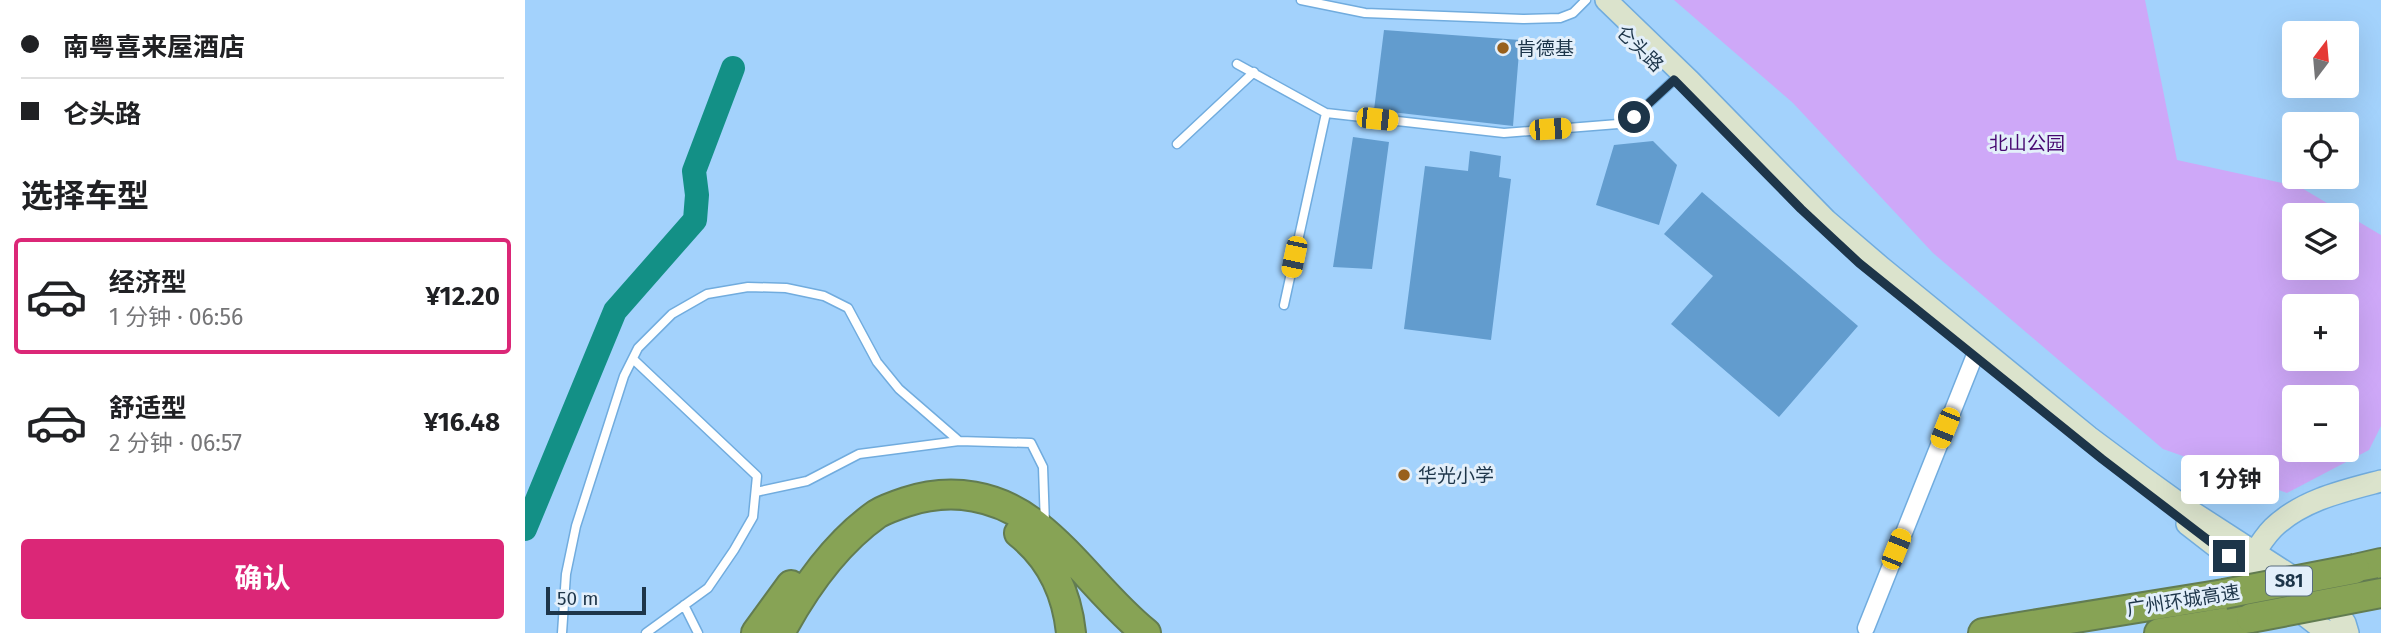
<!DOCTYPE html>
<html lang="zh">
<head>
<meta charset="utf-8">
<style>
	:root { --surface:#fff; --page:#f6f6f6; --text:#202124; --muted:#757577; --line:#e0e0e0; --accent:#db2777 }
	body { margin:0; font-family:"Fira Sans","Noto Sans SC",sans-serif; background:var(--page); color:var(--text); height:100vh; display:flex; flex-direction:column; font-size:26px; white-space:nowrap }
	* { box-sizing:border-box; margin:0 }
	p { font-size:23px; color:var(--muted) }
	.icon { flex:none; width:38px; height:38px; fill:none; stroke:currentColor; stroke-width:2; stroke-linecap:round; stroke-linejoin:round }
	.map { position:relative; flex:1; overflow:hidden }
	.details { display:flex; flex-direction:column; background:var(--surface); width:525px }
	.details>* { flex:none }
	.guide { display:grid; align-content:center; height:154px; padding:0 21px; background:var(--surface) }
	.needle { width:46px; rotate:16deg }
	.buttons { position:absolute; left:1757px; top:21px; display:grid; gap:14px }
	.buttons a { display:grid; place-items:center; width:77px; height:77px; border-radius:7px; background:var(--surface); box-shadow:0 7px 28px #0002; font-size:35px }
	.scale { position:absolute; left:21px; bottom:18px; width:100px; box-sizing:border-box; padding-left:7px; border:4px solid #1d3549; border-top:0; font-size:19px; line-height:24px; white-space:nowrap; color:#1d3549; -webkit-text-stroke:5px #e3effa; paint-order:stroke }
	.end { position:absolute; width:32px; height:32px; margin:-16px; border:9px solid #1d3549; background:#fff; box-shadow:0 0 0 4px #fff }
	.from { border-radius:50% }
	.bubble { position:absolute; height:49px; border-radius:7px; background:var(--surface); box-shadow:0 7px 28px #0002; font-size:23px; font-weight:700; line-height:49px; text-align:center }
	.car { position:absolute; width:21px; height:42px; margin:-21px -10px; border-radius:9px; box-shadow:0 0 5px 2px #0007; background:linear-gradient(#f5c518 24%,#345 0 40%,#f5c518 0 76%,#345 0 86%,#f5c518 0) }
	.guide b { display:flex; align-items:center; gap:24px; height:66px; font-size:26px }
	.guide b+b { border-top:2px solid var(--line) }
	.guide i { width:18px; height:18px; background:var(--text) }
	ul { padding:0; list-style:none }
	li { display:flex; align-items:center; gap:21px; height:116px; margin:0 14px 10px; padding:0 7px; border:4px solid transparent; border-radius:7px }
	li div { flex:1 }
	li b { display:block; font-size:26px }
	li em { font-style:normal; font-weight:700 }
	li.active { border-color:var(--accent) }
	li>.icon { width:63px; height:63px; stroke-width:1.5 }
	h2 { padding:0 21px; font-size:32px; line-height:84px }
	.primary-button { display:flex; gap:14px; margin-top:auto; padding:14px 21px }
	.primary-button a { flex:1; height:80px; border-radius:7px; background:var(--accent); color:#fff; font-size:28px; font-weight:700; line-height:80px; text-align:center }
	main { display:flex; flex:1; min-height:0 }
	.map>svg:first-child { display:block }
</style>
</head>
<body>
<main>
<section class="details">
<div class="guide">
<b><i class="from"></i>南粤喜来屋酒店</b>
<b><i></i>仑头路</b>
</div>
<h2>选择车型</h2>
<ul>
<li class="active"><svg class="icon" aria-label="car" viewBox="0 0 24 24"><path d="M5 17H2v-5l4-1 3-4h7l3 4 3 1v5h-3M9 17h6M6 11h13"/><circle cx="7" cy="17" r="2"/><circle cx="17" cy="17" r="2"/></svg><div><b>经济型</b><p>1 分钟 · 06:56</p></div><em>¥12.20</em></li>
<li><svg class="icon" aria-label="car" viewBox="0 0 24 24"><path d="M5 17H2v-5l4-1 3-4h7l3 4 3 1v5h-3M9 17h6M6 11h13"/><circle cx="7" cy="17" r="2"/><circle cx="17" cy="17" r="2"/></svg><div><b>舒适型</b><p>2 分钟 · 06:57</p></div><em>¥16.48</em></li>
</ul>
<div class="primary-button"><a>确认</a></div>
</section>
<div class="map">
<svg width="1856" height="633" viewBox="0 0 1856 633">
	<rect width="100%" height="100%" fill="#a3d2fc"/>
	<path fill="#cea8f8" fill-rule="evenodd" d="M1149 0H1620L1652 160 1775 187 1856 235V426L1844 450 1762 493 1638 449 1408 253 1268 103ZM1769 215H1822V268H1769ZM1769 306H1822V359H1769ZM1769 397H1822V450H1769Z"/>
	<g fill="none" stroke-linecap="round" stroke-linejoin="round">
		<path stroke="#139086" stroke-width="24" d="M0 529 90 311 170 220 172 195 169 171 208 68"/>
	</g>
	<path fill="#629cce" d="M859 30 995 40 988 126 849 110Z
		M828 137 864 142 847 269 808 267Z
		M1128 141 1152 165 1134 225 1071 205 1089 145Z
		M945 151 976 156 974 177 986 179 966 340 879 329 900 166 943 171Z
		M1177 192 1333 326 1254 417 1146 324 1188 276 1139 234Z"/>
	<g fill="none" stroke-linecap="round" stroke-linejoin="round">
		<defs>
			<path id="lane" d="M776 0 840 13 998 19 1035 18 1048 13 1061 0
				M712 64 801 113 979 133 1093 124 1109 117 1149 80
				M652 144 729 72
				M759 305 801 113
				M108 359 232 476 228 517 209 550 183 588 121 633
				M231 492 282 481 334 454 434 441 506 443 518 467 520 525
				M159 605 173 633
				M37 633 41 574 51 526 99 376 113 348 147 314 182 294 223 287 261 288 299 296 323 308 352 362 374 389 434 441"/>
			<path id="street" d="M1341 628 1450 355"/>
			<path id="secondary" d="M1081 0 1165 81 1301 220 1357 268 1564 437 1615 475 1658 506 1791 592 1811 610 1820 623 1823 633
				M1662 524 1796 628 1806 633
				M1723 563C1730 552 1738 538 1748 528 1777 500 1818 491 1856 481"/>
			<path id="highway" d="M494 533C526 558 542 594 546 633
				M1830 569 1856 563
				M231 633 266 585
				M255 633C278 590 311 543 352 514 360 509 372 505 381 502 427 487 473 495 511 525 552 557 581 601 621 633
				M1458 633 1699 594
				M1634 633 1726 618"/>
		</defs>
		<use href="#lane" stroke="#71acde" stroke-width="11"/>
		<use href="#street" stroke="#71acde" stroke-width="19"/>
		<use href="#secondary" stroke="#71acde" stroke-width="24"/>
		<use href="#highway" stroke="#627c51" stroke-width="32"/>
		<use href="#lane" stroke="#fff" stroke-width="8"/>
		<use href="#street" stroke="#fff" stroke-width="16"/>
		<use href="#secondary" stroke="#dbe3cc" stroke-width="21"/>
		<use href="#highway" stroke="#87a355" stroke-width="28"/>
		<defs>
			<path id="highway-bridge" d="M1699 594 1830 569
				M1726 618 1856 593"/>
		</defs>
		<use href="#highway-bridge" stroke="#627c51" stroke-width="32" stroke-linecap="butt"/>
		<use href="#highway-bridge" stroke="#87a355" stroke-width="28"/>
	</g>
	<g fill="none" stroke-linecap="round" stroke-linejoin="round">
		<path stroke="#1d3549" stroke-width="9" d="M1109 117 1149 80 1276 209 1334 263 1577 459 1704 556"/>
	</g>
	<g fill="#98601c" stroke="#e3effa" stroke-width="2.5">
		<circle cx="978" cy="48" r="7"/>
		<circle cx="879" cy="475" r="7"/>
	</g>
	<g text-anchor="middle" stroke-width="6" stroke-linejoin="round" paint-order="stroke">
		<rect fill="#e3effa" stroke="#586d7e" stroke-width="2" x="1741" y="566.5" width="46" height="29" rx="5"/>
		<g font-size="18" font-weight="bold" fill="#1d3549">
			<text x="1764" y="587">S81</text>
		</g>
		<g font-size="19" fill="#1d3549" stroke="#e3effa" text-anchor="start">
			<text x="992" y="55">肯德基</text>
			<text x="893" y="482">华光小学</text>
		</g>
		<g font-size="19" fill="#1d3549" stroke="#e3effa">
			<text transform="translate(1115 48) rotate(44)" y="7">仑头路</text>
			<text transform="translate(1658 600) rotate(-9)" y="7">广州环城高速</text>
		</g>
		<g font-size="19" fill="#470871" stroke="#e3effa">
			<text x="1502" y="150">北山公园</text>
		</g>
	</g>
</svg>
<div class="buttons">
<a><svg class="needle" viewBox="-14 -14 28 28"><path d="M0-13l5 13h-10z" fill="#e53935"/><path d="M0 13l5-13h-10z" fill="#757577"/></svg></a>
<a><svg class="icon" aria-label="locate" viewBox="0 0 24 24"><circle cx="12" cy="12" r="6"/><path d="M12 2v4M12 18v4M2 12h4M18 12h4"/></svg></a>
<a><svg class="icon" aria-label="layers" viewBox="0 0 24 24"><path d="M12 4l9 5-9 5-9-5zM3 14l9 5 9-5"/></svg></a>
<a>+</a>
<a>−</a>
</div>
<div class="scale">50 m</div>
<i class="end from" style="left:1109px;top:117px"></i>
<i class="end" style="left:1704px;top:556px"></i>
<div class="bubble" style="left:1656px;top:455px;width:98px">1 分钟</div>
<i class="car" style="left:852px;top:119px;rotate:96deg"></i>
<i class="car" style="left:1025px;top:129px;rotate:86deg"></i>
<i class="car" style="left:769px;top:257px;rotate:192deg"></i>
<i class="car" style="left:1420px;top:428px;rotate:202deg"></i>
<i class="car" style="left:1371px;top:549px;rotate:22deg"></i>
</div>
</main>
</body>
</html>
